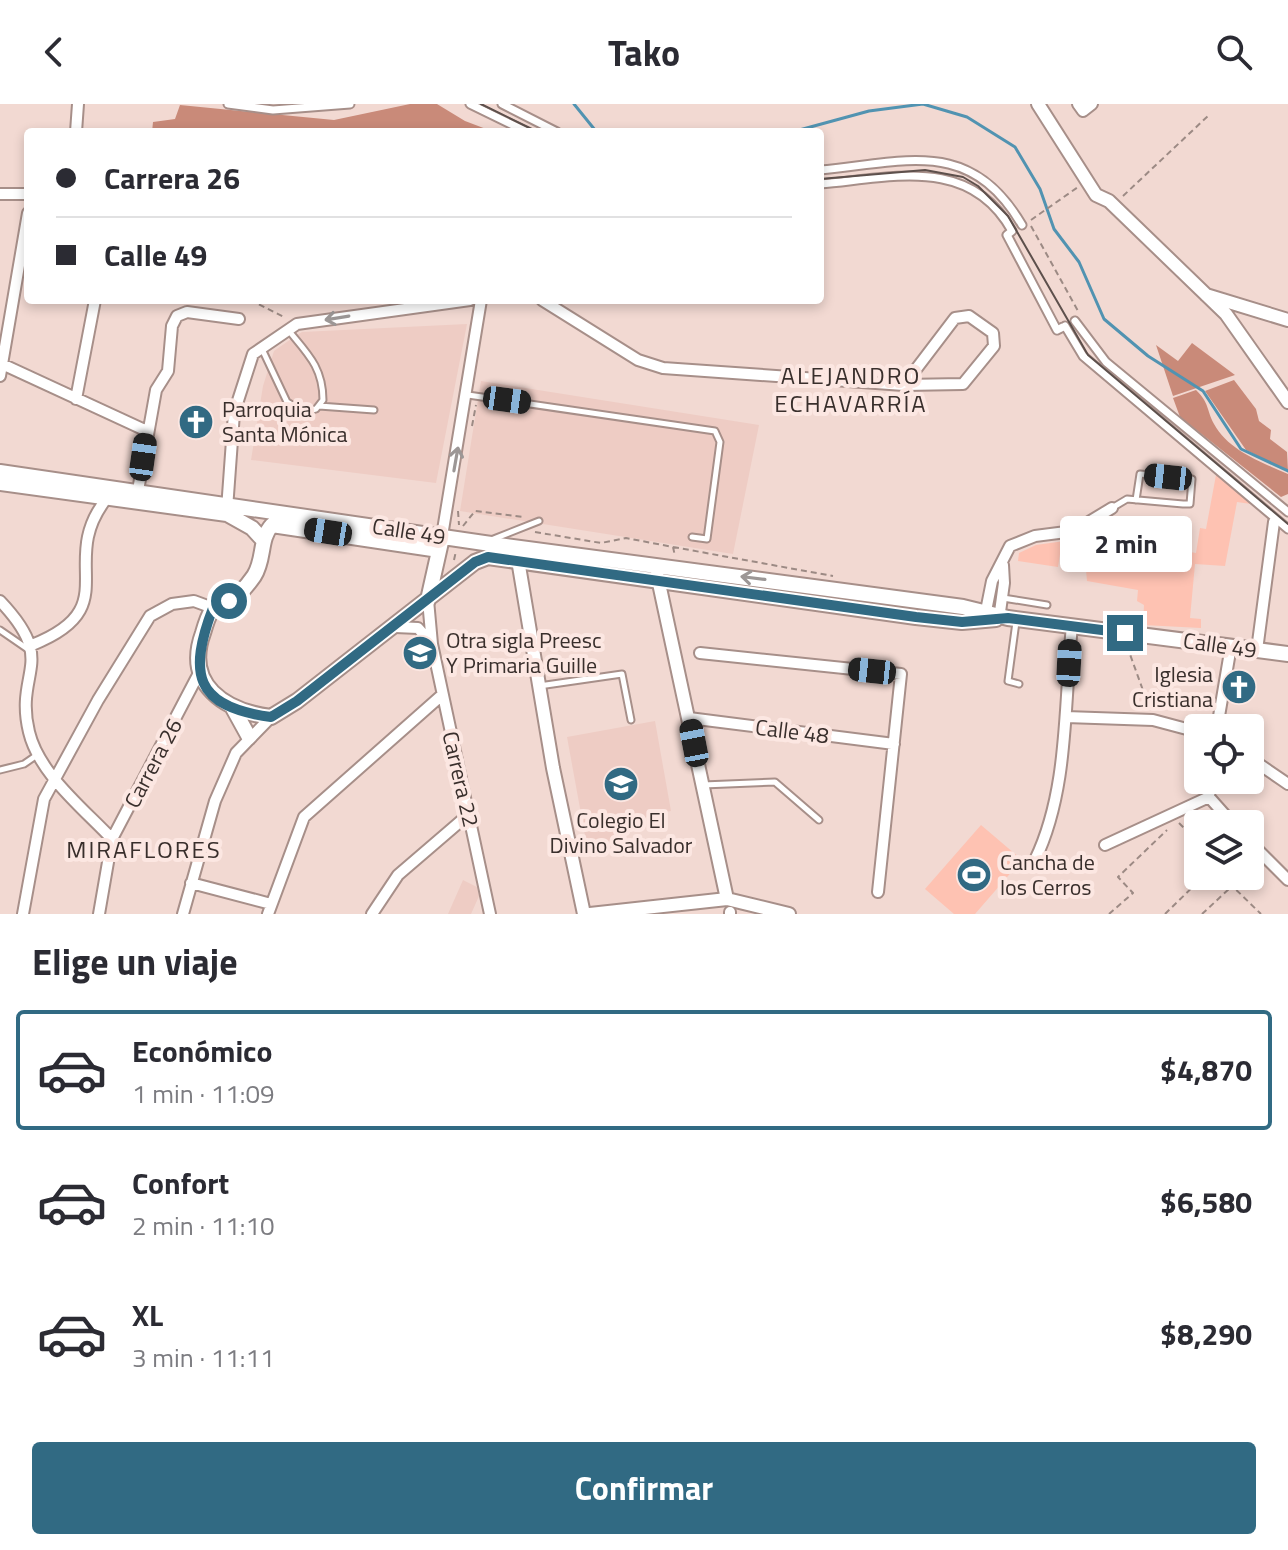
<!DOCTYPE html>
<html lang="es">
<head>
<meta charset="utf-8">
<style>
	:root { --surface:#fff; --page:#f2f2f3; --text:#2b2b33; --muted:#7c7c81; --line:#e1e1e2; --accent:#316a83 }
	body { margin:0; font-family:"Titillium Web",sans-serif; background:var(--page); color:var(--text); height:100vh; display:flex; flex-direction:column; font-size:30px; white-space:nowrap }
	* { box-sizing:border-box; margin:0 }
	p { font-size:26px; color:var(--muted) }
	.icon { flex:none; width:44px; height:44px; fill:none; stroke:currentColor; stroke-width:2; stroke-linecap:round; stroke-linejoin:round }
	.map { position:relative; height:810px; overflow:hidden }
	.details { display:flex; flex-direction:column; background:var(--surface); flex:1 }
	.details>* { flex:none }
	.guide { position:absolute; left:24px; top:24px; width:800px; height:176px; border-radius:8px; box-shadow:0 4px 12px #0003; display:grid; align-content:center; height:176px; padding:0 32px; background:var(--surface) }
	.tools { position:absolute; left:1184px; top:610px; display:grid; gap:16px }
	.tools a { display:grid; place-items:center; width:80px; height:80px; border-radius:8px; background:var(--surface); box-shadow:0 4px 12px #0003; font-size:40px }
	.end { position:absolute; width:36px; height:36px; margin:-18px; border:10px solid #316a83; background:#fff; box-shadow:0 0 0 4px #fff }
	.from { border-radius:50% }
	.bubble { position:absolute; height:56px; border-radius:8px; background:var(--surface); box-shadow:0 4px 12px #0003; font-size:26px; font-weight:700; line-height:56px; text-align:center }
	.car { position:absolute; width:24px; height:48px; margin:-24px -12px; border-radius:10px; box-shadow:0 0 6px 2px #0007; background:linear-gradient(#222 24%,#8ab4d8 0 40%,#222 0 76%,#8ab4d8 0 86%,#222 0) }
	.guide b { display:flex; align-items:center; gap:28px; height:76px; font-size:30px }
	.guide b+b { border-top:2px solid var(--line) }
	.guide i { width:20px; height:20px; background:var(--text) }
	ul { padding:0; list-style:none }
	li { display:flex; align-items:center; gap:24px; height:120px; margin:0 16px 12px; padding:0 16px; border:4px solid transparent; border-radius:8px }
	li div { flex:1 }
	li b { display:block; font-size:30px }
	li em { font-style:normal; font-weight:700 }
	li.selected { border-color:var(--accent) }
	li>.icon { width:72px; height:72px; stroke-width:1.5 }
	h2 { padding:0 32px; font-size:36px; line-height:96px }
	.button { display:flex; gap:16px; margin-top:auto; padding:16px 32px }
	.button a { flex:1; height:92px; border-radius:8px; background:var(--accent); color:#fff; font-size:32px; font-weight:700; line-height:92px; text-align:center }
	header { display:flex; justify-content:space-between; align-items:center; height:104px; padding:0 32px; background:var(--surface); font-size:36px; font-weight:700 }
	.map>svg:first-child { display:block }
</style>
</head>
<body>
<header><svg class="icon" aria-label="back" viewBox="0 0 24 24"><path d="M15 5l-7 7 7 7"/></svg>Tako<svg class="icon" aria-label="search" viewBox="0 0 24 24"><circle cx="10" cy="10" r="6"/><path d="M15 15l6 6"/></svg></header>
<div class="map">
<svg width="1288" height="810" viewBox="0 0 1288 810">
	<rect width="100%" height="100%" fill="#f2d9d2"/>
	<path fill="#eeccc4" d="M467 220 436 379 251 356 263 282 274 247 294 233 302 228Z
		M481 277 759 321 733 450 460 407Z
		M655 617 671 707 649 711 621 733 588 748 567 633Z
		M463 776 477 783 479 792 471 810H448Z"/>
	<path fill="#fec2b2" d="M1216 371 1251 400 1237 398 1225 462 1195 460 1190 514 1201 515V524L1143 521 1144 501 1137 497 1138 486 1087 477 1085 454 1060 450 1058 463 1018 457 1019 449 1036 441 1100 432 1113 442 1123 437 1196 449 1200 424 1206 425Z
		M981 721 1022 756 975 810H954L925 785Z"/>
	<path fill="#c98a79" d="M410 0H437L465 17 494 28H152L153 18 175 15 180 1 334 16Z
		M1192 239 1235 271 1173 292 1156 241 1178 257Z
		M1234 276 1256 305 1259 317 1271 326 1270 335 1287 348 1288 367 1246 346 1205 287Z
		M1196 286C1210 300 1206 305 1214 320 1229 347 1261 358 1288 370V390L1281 393 1180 313 1173 294Z"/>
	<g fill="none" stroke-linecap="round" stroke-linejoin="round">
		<path stroke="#5193b1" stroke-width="3" d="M574 0 595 26 603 28
			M792 28 869 7 923 0 967 13 1015 43 1040 85 1054 125 1079 158 1104 215 1148 252 1203 287 1241 345 1288 367"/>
		<defs>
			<path id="service" d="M262 245 287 298 304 308 316 305 323 296C323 264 308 250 289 227
				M468 291 715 327 720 338 707 435 692 433
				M319 302 374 306
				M1112 404 1127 395 1183 400H1190L1192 375 1140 370 1136 396
				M1092 419 1184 437
				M491 436 539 417
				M1003 494 1047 501
				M1016 518 1008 577 1019 580
				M0 526 29 546
				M539 582 622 570 631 616
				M0 666 24 660 37 651
				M703 681 775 678 819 716"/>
			<path id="pedestrian" d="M228 0 273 6 350 0
				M470 0 527 28
				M502 0 557 28
				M820 66C907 58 970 33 1022 121
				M820 80C891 74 970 51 1012 127L1007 131 1057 226 1063 223
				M1075 217 1106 258 1288 408
				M1065 222 1083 252 1288 425"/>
			<path id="minor" d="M1078 0 1083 7 1092 0
				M76 28 78 0
				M0 90H28
				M542 196 638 256 663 264 904 281 963 280 994 242 993 229 969 212 955 214 904 281
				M2 260 147 327
				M0 272 28 109
				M76 295 95 196
				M137 392 156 286 168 267 172 222 177 212 187 208 239 215
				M227 405 234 309 253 250 297 220 470 196
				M442 432 481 196
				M428 496 432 540 490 810
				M0 497C59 559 14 566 29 628 39 670 84 705 112 735
				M985 512 992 477 1010 442 1035 432 1074 427 1112 404
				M999 515 1004 479 1003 461
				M395 523 418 524 431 539
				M32 541C128 503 55 459 107 394
				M1257 546 1274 418
				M700 549 901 570 878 788
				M1066 613 1153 616 1198 628
				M689 614 894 640
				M1217 624 1231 542
				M1250 654 1288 680
				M1209 693 1233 720
				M1250 738 1288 776
				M1105 741 1209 693 1211 676
				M1035 756C1069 686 1064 599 1072 522
				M191 779 271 800
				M730 808V810
				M23 810 44 695 98 596 150 512 172 500 194 497 213 504
				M99 810 112 735 199 569
				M183 810 215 697 236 649 271 613
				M268 810 304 713 442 591
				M372 810 398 771 469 710"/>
			<path id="tertiary" d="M1038 0 1096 91 1109 97 1226 210 1288 298
				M1206 191 1288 216
				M518 456 553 664 584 810
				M657 470 727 795
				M590 810 727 795 789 810"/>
			<path id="secondary" d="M0 368 484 439 963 503 1008 514 1288 550
				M0 379 227 410 252 424 264 437
				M439 446 272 421C259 435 265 455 254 472 247 482 239 492 228 498 222 501 215 501 212 506 208 512 205 522 203 529 184 581 225 607 271 613L297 597 475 458 488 453 916 513 962 518 996 515
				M428 496 441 438
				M233 604 249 633"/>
		</defs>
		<use href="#service" stroke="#a78f89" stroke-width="9"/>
		<use href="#pedestrian" stroke="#a78f89" stroke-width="11"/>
		<use href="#minor" stroke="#a78f89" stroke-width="14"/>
		<use href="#tertiary" stroke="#a78f89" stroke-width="16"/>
		<use href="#secondary" stroke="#a78f89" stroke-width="18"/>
		<path stroke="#9c8a84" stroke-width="2" stroke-dasharray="6 4" stroke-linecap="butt" d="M1123 92 1209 11
			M1031 116 1078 83
			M1031 122 1078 207
			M250 196 284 213
			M472 322 476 301
			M458 407 459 421
			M463 422 475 407 524 413
			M535 428 601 439 626 434 673 443 675 452
			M673 443 833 472
			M454 456 456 447
			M1127 542 1149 603
			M1179 719 1198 738
			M1222 772 1261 810
			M1109 810 1133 789 1118 773 1167 726
			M1165 810 1204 772
			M1202 810 1243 772"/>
		<use href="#service" stroke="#fff" stroke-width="5"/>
		<use href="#pedestrian" stroke="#fff" stroke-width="7"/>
		<use href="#minor" stroke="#fff" stroke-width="10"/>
		<use href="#tertiary" stroke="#fff" stroke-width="12"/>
		<use href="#secondary" stroke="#fff" stroke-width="14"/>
		<path stroke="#5d504c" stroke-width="2" d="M481 0 538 28
			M820 75 925 66 963 73 978 82 1008 112 1088 251 1288 420"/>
	</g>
	<defs><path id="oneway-shaft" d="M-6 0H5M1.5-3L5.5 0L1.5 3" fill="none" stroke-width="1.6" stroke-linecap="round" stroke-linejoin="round" transform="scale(2)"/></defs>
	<g stroke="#9c9796">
		<use href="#oneway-shaft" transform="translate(337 214) rotate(171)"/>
		<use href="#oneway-shaft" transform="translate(456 355) rotate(-80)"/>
		<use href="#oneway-shaft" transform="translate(753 474) rotate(-173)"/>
	</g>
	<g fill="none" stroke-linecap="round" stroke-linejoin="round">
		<path stroke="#316a83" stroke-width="10" d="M229 497 213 504C188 569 194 603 271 613L297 597 475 458 488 453 916 513 962 518 1008 514 1125 529"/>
	</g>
	<defs>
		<symbol id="church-disc" viewBox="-11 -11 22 22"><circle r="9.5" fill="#316a83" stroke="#fce7e2"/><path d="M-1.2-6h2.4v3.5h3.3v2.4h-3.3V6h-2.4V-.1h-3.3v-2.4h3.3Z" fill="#fff"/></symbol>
		<symbol id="school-disc" viewBox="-11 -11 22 22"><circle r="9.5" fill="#316a83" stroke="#fce7e2"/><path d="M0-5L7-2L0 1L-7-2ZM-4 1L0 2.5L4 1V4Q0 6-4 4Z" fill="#fff"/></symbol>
		<symbol id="stadium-disc" viewBox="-11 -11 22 22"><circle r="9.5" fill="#316a83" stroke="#fce7e2"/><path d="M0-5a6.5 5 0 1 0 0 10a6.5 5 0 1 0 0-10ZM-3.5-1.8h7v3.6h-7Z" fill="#fff"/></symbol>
	</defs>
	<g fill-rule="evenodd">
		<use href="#church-disc" x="176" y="298" width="40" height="40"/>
		<use href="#school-disc" x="400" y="529" width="40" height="40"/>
		<use href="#church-disc" x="1219" y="563" width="40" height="40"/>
		<use href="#school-disc" x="601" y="660" width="40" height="40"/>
		<use href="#stadium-disc" x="954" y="751" width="40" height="40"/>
	</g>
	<g text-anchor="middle" stroke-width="8" stroke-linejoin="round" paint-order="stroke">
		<g font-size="22" fill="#392f2c" stroke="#fce7e2" text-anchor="start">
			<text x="222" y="313">Parroquia<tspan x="222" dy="25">Santa Mónica</tspan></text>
			<text x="446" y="544">Otra sigla Preesc<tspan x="446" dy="25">Y Primaria Guille</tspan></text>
			<text x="1213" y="578" text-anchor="end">Iglesia<tspan x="1213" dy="25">Cristiana</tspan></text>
			<text x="621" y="724" text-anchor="middle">Colegio El<tspan x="621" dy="25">Divino Salvador</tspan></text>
			<text x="1000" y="766">Cancha de<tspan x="1000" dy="25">los Cerros</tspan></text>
		</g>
		<g font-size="22" fill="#392f2c" stroke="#fce7e2">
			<text transform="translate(409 427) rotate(9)" y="8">Calle 49</text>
			<text transform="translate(1220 541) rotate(8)" y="8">Calle 49</text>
			<text transform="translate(792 627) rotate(7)" y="8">Calle 48</text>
			<text transform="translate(153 659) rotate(-62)" y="8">Carrera 26</text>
			<text transform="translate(461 675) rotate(77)" y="8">Carrera 22</text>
		</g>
		<g font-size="24" letter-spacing="2" fill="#392f2c" stroke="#fce7e2">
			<text x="851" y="280">ALEJANDRO<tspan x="851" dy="28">ECHAVARRÍA</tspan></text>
			<text x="144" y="754">MIRAFLORES</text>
		</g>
	</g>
</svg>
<div class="tools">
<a><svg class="icon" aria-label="locate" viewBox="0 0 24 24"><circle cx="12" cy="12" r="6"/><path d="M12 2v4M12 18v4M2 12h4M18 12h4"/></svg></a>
<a><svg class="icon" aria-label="layers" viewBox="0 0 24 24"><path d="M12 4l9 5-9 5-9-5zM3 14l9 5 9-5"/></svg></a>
</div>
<i class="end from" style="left:229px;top:497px"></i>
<i class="end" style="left:1125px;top:529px"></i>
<div class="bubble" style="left:1060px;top:412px;width:132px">2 min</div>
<i class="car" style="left:507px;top:296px;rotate:98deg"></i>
<i class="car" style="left:143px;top:353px;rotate:8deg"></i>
<i class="car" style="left:1168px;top:373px;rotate:276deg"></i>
<i class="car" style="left:328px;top:428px;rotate:279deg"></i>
<i class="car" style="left:1069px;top:559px;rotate:3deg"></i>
<i class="car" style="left:872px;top:567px;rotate:276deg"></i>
<i class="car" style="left:694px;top:639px;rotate:349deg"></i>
<div class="guide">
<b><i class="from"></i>Carrera 26</b>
<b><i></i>Calle 49</b>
</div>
</div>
<section class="details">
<h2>Elige un viaje</h2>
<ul>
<li class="selected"><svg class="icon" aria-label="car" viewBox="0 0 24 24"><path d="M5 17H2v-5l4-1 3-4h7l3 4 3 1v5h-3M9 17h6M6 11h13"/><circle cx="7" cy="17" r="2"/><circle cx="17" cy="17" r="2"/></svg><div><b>Económico</b><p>1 min · 11:09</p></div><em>$4,870</em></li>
<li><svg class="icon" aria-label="car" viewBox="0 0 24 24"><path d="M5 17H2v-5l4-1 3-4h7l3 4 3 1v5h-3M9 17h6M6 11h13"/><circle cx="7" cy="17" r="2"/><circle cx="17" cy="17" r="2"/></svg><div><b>Confort</b><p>2 min · 11:10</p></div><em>$6,580</em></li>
<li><svg class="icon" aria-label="car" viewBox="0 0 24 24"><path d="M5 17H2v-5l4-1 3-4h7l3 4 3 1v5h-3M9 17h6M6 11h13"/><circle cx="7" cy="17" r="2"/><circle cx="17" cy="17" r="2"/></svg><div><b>XL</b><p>3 min · 11:11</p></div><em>$8,290</em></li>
</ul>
<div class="button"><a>Confirmar</a></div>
</section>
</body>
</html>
